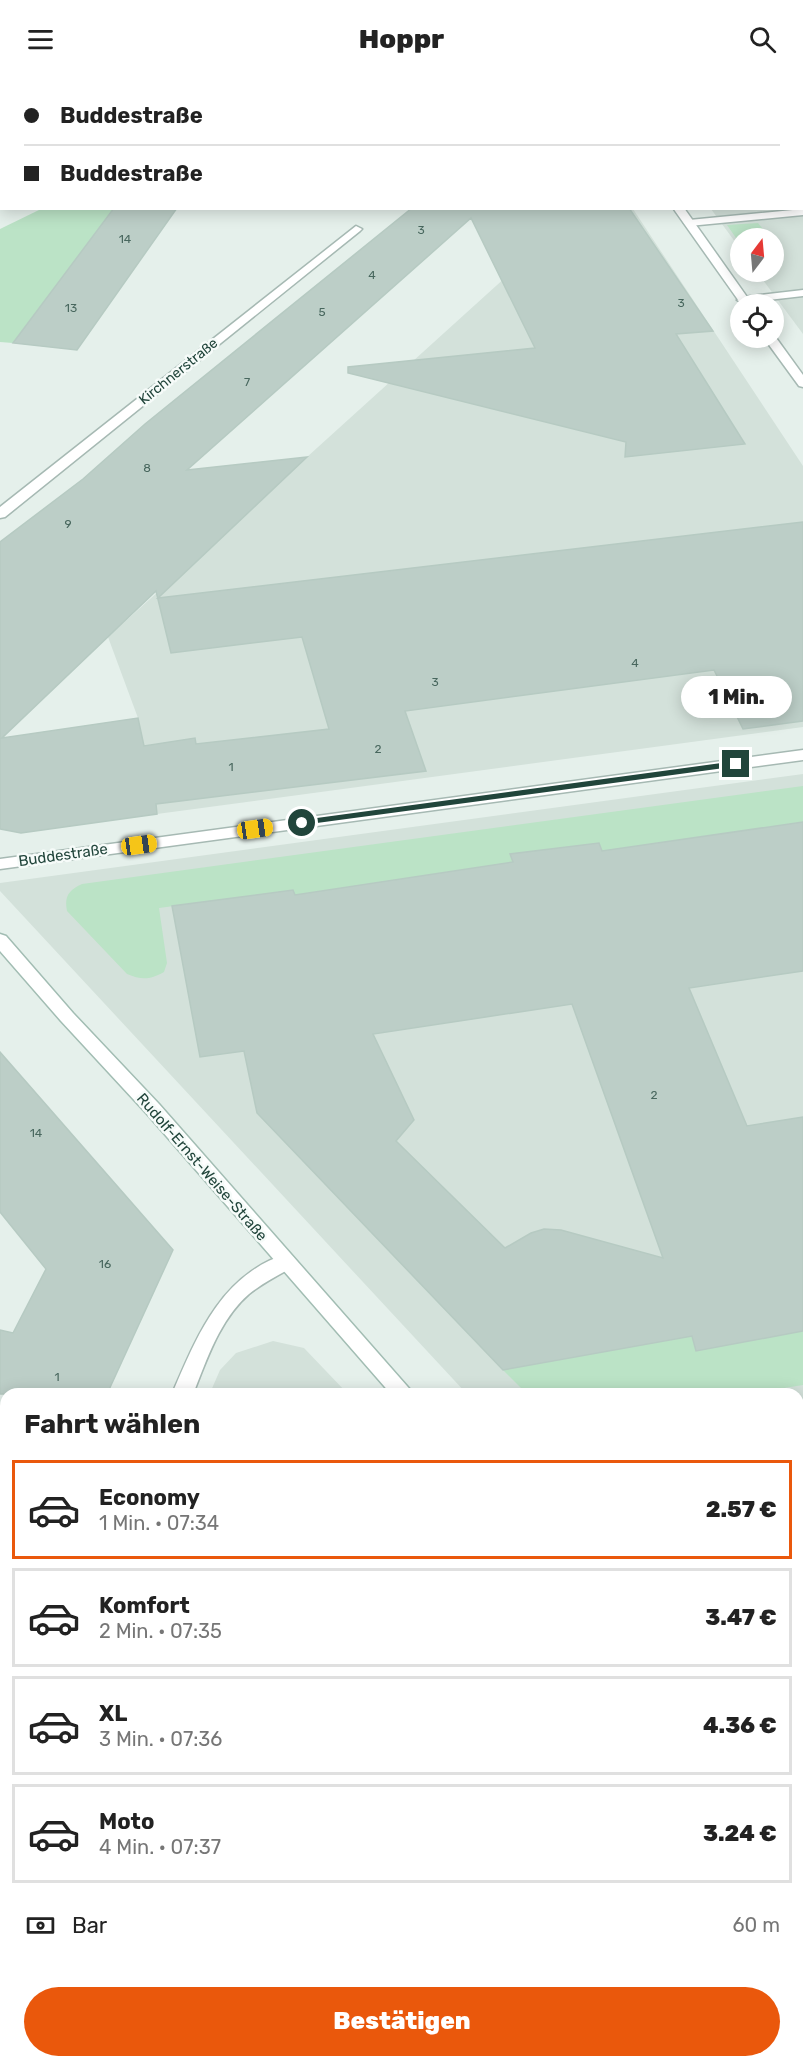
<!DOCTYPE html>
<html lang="de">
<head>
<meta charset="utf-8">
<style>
	:root { --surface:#fff; --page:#f2f2f2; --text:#222; --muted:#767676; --line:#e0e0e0; --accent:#ea580c }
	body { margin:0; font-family:Rubik,sans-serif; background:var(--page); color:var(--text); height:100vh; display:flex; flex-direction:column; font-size:22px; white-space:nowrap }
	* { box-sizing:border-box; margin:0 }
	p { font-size:20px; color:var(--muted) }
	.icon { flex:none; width:33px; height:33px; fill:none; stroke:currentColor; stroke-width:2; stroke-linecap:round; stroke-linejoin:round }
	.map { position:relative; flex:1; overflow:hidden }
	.side { position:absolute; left:0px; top:1310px; width:804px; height:680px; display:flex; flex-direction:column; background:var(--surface); border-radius:18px 18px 0 0; box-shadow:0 3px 15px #0003 }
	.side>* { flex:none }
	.banner { position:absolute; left:0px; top:0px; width:804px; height:132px; box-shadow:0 3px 15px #0003; display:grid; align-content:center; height:132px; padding:0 24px; background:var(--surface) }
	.needle { width:39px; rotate:16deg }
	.tools { position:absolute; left:730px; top:150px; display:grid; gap:12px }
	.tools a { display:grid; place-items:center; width:54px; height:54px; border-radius:50%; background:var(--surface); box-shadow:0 3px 15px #0003; font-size:30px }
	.end { position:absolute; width:27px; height:27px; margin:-14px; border:8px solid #21453b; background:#fff; box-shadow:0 0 0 3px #fff }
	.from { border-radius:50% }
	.bubble { position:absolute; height:42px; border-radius:21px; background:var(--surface); box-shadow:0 3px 15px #0003; font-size:20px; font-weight:800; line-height:42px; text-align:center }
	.car { position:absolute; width:18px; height:36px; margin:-18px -9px; border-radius:8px; box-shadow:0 0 4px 2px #0007; background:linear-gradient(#f5c518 24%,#345 0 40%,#f5c518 0 76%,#345 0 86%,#f5c518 0) }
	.banner b { display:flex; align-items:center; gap:21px; height:57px; font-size:22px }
	.banner b+b { border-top:2px solid var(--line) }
	.banner i { width:15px; height:15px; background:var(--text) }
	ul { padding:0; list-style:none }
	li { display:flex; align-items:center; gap:18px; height:99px; margin:0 12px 9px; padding:0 12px; border:3px solid var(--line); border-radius:0px }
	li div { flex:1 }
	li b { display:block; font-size:22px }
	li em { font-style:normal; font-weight:800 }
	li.selected { border-color:var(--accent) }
	li>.icon { width:54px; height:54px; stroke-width:1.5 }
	h2 { padding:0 24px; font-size:27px; line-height:72px }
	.pay { display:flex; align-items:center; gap:15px; height:66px; padding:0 24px; font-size:22px }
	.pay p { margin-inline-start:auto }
	.primary-button { display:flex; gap:12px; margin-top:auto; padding:12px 24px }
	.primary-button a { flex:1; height:69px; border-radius:36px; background:var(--accent); color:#fff; font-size:24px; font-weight:800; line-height:69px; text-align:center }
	header { display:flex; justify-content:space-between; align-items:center; height:78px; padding:0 24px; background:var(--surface); font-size:27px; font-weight:800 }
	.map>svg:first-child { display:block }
</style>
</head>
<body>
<header><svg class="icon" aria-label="menu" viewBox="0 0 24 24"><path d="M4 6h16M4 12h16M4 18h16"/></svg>Hoppr<svg class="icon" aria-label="search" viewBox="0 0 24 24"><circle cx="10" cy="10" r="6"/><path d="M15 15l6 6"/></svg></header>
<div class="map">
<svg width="803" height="1988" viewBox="0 0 803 1988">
	<rect width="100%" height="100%" fill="#e5f0eb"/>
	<path fill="#d3e1da" d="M722 0H803V256L757 194H774V160H741V172L711 131 802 130V2L720 1Z
		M581 131H633L803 388V649L157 736 138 640 108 559Z
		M803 696V1330H798V1316L466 1315 0 813V805Z
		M273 1263 304 1270 347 1315H210L220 1292 236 1275Z
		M6 1822V1983H461L460 1988H0V1837Z"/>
	<path fill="#bbe3c6" d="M41 131H114L13 265 0 264V151Z
		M758 145 768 157 736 160 727 147Z
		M803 708V744L602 773 599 765 511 776 513 784 295 817 293 812 159 830 167 885 164 894C150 902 141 902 127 896L67 833C64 818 69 812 82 806Z
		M803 1253V1307L753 1315H526L503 1292 692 1258 696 1272Z"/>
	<path fill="#bccec7" stroke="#b6cac2" stroke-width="1.5" fill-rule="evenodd" d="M114 130H177L77 272 13 265Z
		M412 130H629L713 253 676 256 745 366 625 379 626 364 348 295V289L535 270 471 140 187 392 307 379 158 520 803 444V643L743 651 714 592 405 633 426 693 156 726 157 736 21 755 0 751V464L83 401 145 346ZM156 513 171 575 302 559 329 651 196 666 195 660 144 668 138 640 2 660Z
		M803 744V893L689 910 747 1048 803 1039V1253L696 1273 692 1258 503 1292 257 1035 244 973 200 979 172 828 293 812 295 817 513 784 510 776 599 765 602 773ZM572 926 663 1180 561 1152 544 1151 531 1155 505 1170 396 1063 414 1042 373 956Z
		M0 974 173 1172 107 1316H0V1252L13 1255 46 1191 0 1134Z"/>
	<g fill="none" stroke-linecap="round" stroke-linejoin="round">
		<defs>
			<path id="service" d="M458 0H468L457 2Z
				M803 131V137L689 148 684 145 689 142Z
				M803 212V218L743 225 737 222 743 219Z
				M357 1983H397L399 1988H359Z"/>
			<path id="minor" d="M399 0H428L429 2H400Z
				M673 130H684L752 226H741Z
				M356 148 362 151 360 153 5 439 0 440V429Z
				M774 257 803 297V309L799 308 764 260H774Z
				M803 672V682L0 791V781Z
				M286 1176 293 1179 296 1184 293 1189C278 1197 263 1205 249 1216 220 1241 207 1281 193 1316H172C197 1258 221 1197 286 1176Z
				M803 1347V1365L798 1366V1348Z
				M6 1725V1760L0 1763V1728Z"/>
			<path id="secondary" d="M0 856 6 858 73 935 159 1026 414 1316H391L147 1036 61 943 0 873Z
				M798 1739 803 1741V1768L798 1766Z"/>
			<path id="primary" d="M12 0H22L11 2Z
				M105 0H115L104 2Z
				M166 0H177L165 2Z
				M2 14V21H0V15Z
				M0 111H2L0 118Z"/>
		</defs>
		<use href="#service" stroke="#a6b9b3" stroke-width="3"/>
		<use href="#minor" stroke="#a6b9b3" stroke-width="3"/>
		<use href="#secondary" stroke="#a2bdb3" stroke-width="3"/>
		<use href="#primary" stroke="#c1cbc8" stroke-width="3"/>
		<use href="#service" fill="#fff" fill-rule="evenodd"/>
		<use href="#minor" fill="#fff" fill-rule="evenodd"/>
		<use href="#secondary" fill="#fff" fill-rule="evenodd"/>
		<use href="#primary" fill="#64ab98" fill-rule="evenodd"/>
	</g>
	<path fill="#21453b" d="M736 683 739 684V688L302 747 297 745 302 742Z"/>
	<g text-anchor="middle" stroke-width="5" stroke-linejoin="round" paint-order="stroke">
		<g font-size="12" fill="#48675e">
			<text x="421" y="156">3</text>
			<text x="125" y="165">14</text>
			<text x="372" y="201">4</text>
			<text x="681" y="229">3</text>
			<text x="71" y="234">13</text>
			<text x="322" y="238">5</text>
			<text x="247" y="308">7</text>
			<text x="147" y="394">8</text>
			<text x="68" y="450">9</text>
			<text x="635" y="589">4</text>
			<text x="435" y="608">3</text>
			<text x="378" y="675">2</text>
			<text x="231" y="693">1</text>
			<text x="654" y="1021">2</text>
			<text x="36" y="1059">14</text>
			<text x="105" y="1190">16</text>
			<text x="57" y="1303">1</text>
		</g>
		<g font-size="14" fill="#21453b" stroke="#f6fbf9">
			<text transform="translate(178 293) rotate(-39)" y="5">Kirchnerstraße</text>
		</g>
		<g font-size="15" fill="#21453b" stroke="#f6fbf9">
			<text transform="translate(63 777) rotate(-8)" y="5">Buddestraße</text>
			<text transform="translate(202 1089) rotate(49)" y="5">Rudolf-Ernst-Weise-Straße</text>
		</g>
	</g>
</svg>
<div class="tools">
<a><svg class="needle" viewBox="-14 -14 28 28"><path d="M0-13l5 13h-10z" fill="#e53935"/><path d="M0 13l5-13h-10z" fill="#767676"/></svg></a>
<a><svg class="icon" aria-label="locate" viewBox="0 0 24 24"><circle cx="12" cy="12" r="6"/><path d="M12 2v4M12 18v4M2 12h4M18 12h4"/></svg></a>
</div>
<i class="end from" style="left:302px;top:745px"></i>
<i class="end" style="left:736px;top:686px"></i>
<div class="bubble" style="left:681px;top:598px;width:111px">1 Min.</div>
<i class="car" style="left:255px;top:751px;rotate:82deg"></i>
<i class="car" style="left:139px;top:767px;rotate:82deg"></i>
<div class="banner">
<b><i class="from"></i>Buddestraße</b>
<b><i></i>Buddestraße</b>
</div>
<section class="side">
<h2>Fahrt wählen</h2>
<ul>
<li class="selected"><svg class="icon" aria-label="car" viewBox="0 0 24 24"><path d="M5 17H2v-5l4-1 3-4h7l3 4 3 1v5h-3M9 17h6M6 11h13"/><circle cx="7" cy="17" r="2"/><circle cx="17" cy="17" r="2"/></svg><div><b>Economy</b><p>1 Min. · 07:34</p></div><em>2.57 €</em></li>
<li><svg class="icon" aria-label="car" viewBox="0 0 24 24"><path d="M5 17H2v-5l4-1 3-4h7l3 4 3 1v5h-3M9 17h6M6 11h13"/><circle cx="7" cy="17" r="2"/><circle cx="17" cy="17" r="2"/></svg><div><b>Komfort</b><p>2 Min. · 07:35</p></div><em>3.47 €</em></li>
<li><svg class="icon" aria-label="car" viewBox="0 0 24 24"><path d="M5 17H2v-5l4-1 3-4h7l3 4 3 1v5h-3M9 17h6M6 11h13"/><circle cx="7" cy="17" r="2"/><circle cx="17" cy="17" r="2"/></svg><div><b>XL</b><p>3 Min. · 07:36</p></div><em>4.36 €</em></li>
<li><svg class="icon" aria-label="car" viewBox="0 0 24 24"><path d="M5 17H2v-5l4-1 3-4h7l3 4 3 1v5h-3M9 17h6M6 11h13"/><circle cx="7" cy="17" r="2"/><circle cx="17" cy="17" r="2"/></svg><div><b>Moto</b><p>4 Min. · 07:37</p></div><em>3.24 €</em></li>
</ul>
<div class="pay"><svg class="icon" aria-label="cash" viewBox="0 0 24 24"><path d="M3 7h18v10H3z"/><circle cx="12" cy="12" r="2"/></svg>Bar<p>60 m</p></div>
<div class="primary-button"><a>Bestätigen</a></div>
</section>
</div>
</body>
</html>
